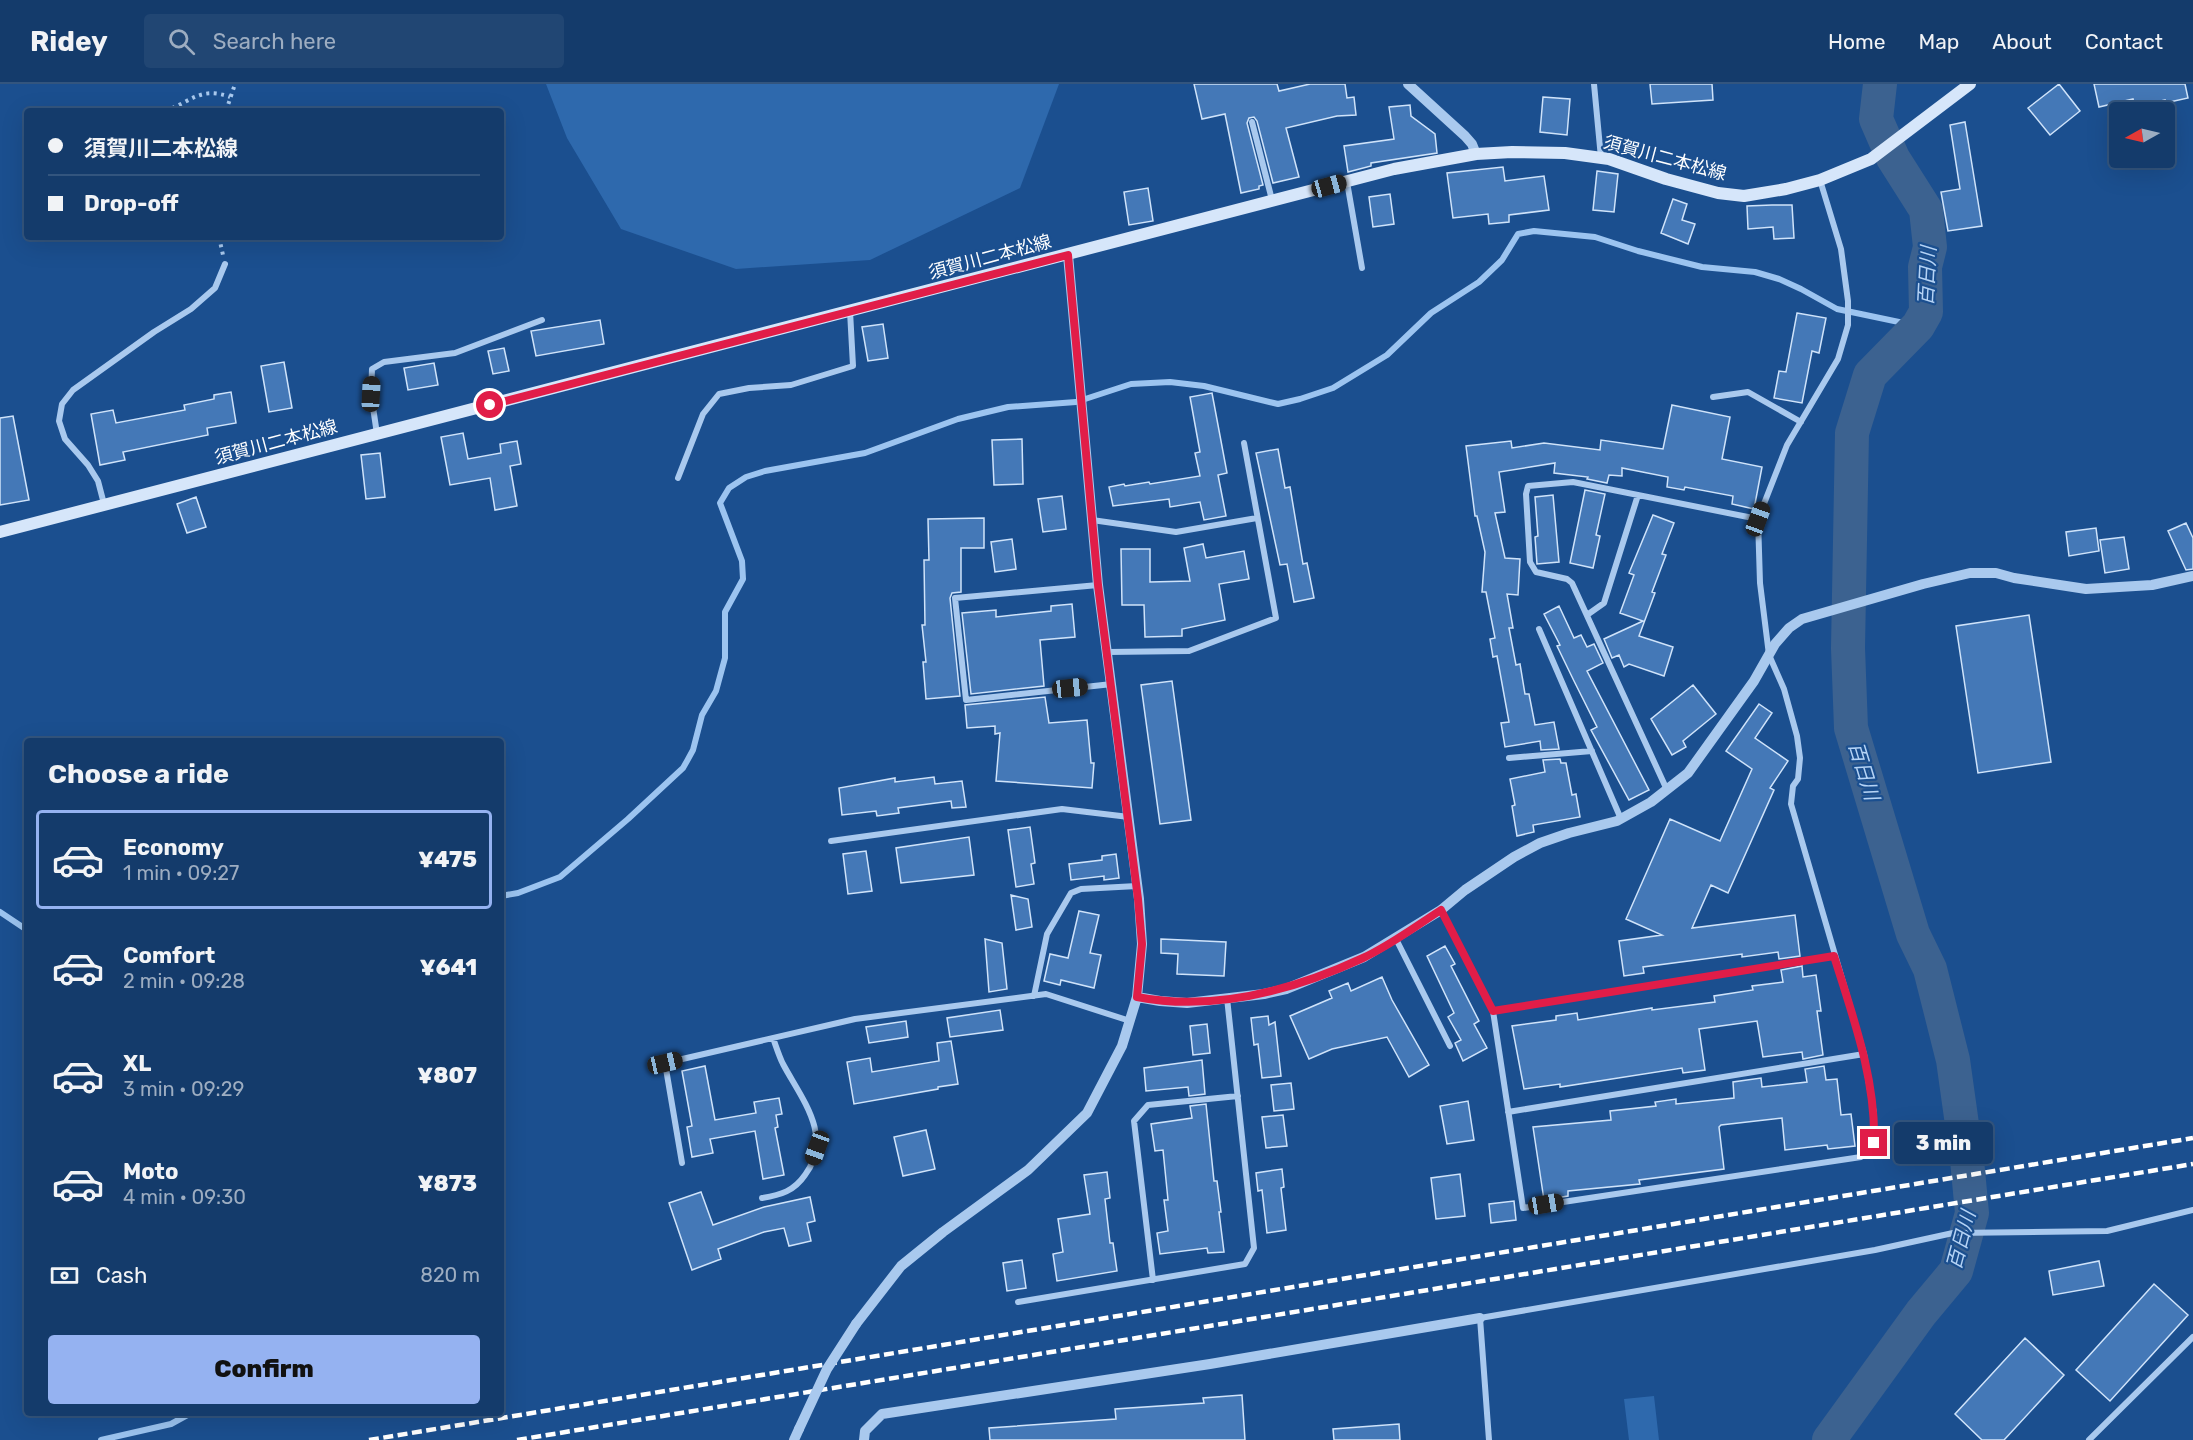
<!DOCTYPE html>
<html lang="en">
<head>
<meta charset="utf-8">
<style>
	:root { --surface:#143b6b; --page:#214673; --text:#f1f3f6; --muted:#9dadc1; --line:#33557e; --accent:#95b2f1 }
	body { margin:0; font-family:Rubik,"Noto Sans JP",sans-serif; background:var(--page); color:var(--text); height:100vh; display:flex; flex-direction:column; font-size:22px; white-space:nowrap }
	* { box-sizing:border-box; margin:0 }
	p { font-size:20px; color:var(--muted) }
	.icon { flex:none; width:33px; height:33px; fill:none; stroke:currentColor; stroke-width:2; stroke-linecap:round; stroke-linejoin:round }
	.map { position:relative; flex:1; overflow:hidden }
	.sheet { position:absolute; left:24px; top:654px; width:480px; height:678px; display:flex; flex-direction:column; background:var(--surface); border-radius:6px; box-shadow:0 6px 24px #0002,0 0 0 2px var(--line) }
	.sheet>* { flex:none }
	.guide { position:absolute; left:24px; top:24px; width:480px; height:132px; border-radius:6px; box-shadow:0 6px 24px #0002,0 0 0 2px var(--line); display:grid; align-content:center; height:132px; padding:0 24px; background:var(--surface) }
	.needle { width:39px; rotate:262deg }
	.controls { position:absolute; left:2109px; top:18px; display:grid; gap:12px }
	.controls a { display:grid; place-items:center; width:66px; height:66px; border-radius:6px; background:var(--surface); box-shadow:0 6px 24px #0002,0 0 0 2px var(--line); font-size:30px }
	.end { position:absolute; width:27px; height:27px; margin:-14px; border:8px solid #e11d48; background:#fff; box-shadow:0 0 0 3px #fff }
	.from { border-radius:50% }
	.bubble { position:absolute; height:42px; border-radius:6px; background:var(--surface); box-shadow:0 6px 24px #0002,0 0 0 2px var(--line); font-size:20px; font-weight:800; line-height:42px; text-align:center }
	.car { position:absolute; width:18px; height:36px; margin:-18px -9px; border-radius:8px; box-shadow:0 0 4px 2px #0007; background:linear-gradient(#222 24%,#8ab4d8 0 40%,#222 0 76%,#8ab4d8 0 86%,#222 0) }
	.guide b { display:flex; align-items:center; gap:21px; height:57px; font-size:22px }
	.guide b+b { border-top:2px solid var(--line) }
	.guide i { width:15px; height:15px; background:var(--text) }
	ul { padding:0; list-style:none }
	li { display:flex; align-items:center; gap:18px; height:99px; margin:0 12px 9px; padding:0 12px; border:3px solid transparent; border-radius:6px }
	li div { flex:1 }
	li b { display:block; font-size:22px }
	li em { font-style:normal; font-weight:800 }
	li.active { border-color:var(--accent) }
	li>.icon { width:54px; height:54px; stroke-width:1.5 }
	h2 { padding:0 24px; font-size:27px; line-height:72px }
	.pay { display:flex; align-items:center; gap:15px; height:66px; padding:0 24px; font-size:22px }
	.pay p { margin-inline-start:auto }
	.button { display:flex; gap:12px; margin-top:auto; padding:12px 24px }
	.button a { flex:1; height:69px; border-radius:6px; background:var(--accent); color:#111; font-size:24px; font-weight:800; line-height:69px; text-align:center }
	header { display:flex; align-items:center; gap:36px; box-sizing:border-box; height:84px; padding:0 30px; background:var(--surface); border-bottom:2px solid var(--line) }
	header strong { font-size:28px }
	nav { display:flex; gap:33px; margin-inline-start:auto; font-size:21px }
	.search { width:420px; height:54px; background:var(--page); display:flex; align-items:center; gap:15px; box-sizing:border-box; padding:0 21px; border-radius:6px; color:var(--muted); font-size:22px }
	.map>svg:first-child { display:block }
</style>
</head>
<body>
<header>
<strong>Ridey</strong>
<div class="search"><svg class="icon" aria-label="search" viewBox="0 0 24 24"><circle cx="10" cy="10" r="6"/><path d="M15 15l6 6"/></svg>Search here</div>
<nav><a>Home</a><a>Map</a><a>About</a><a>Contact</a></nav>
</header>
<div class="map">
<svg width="2193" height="1356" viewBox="0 0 2193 1356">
	<rect width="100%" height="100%" fill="#1b4f8f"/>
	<path fill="#2e69ad" d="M546 0H1059L1020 104 870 176 736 185 621 145 567 54Z
		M1654 1312 1659 1356H1629L1624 1315Z"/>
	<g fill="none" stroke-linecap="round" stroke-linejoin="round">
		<path stroke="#9cc4f0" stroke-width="6" d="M501 812 518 809 560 793 628 735 683 684 687 677 693 666 702 631 716 607 725 574V528L743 495 742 477 720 419 729 404 746 393 765 387 865 369 958 335 1008 323 1076 318 1131 300 1170 298 1204 302 1278 320 1300 315 1333 304 1387 271 1431 229 1479 198 1502 176 1518 150 1534 147 1595 153 1638 167 1702 183 1755 188 1779 195 1801 205 1837 225 1918 242
			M0 828 27 846
			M101 1356 171 1340 191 1329"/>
		<path stroke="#3c6290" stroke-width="34" d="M1829 1356 1921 1229 1956 1187 1972 1129 1967 1076 1953 976 1930 885 1913 850 1851 644 1848 564 1852 349 1870 291 1918 242 1926 228 1925 183 1930 163 1926 126 1893 74 1876 35 1880 0"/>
	</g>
	<path fill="#4478b7" stroke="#cfe3fa" stroke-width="1.5" d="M1194 0H1277L1279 7 1310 0H1345L1347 14 1354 13 1356 31 1337 32 1286 44 1299 93 1273 99 1257 37 1254 33 1249 34 1247 39 1263 101 1259 102V105L1241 109 1225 30 1202 35Z
		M1650 0H1712L1713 16 1652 20Z
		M2059 0 2080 27 2050 51 2028 24Z
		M2094 0H2185L2188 14 2165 19V16L2135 23 2133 15 2099 23Z
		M1543 13 1570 15 1567 51 1540 48Z
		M1410 21 1411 32 1435 50 1437 69 1371 79V82L1348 88 1344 62 1394 55 1389 23Z
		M1965 38 1982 142 1948 147 1941 108 1960 105 1950 41Z
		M1503 83 1505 97 1544 92 1549 126 1509 131V138L1489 140 1488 130 1453 134 1447 89Z
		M1597 87 1618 90 1614 128 1593 126Z
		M1148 104 1153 137 1129 141 1124 108Z
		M1390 110 1394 140 1373 143 1369 113Z
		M1673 115 1687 120 1682 136 1695 140 1688 160 1661 149Z
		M1772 121H1792L1794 154 1774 155 1773 143 1748 145 1747 122Z
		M1797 229 1826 234 1819 269 1812 267 1802 319 1774 314 1779 287 1786 288Z
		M600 236 604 260 536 272 531 247Z
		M883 240 888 274 868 277 862 243Z
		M504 264 509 287 493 290 488 267Z
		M284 278 292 324 269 328 261 282Z
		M434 279 438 301 408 306 404 284Z
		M231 308 236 339 207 344 208 351 123 368 125 376 100 381 91 330 113 326 116 339 185 326 184 321 214 315V311Z
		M1212 309 1227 389 1218 391 1226 432 1204 436 1200 418 1170 423 1169 415 1113 422 1109 403 1124 400 1125 402 1149 398 1150 400 1200 392 1195 369 1200 368 1190 313Z
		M1672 321 1730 333 1722 375 1762 383 1754 425 1732 420 1733 412 1685 403 1684 406 1667 403 1668 393 1622 384V392L1609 391 1607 399 1587 395 1588 393 1554 389 1555 379 1499 388 1505 428 1495 429 1505 474 1520 475 1518 511 1507 510 1513 544H1509L1516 581 1520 580 1525 610H1529L1535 641 1554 638 1559 665 1541 666 1540 657 1505 663 1501 639 1509 638 1497 572 1493 573 1490 555 1495 554 1486 508H1482L1485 468 1477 432H1475L1466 362 1511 357 1512 364 1544 359 1600 366 1601 356 1663 365Z
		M13 332 29 416 0 421V334Z
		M463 349 468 375 501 369 500 360 517 357 521 380 510 382 517 422 495 426 490 394 450 401 441 353Z
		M1022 355 1023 400 994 401 992 356Z
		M1278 365 1285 404 1290 403 1303 480 1307 479 1314 514 1294 518 1287 480 1280 481 1256 369Z
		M380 369 385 413 366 415 361 371Z
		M1585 406 1605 410 1596 451 1600 452 1593 484 1570 479Z
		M1553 411 1559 478 1537 480 1535 453 1538 452 1535 413Z
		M1062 412 1066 445 1043 448 1038 415Z
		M196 413 206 443 187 449 177 420Z
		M1653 431 1674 439 1662 470 1666 471 1652 508 1655 509 1639 552 1673 563 1664 592 1629 580 1624 583 1619 571 1612 574 1604 555 1643 537 1620 529 1634 491 1629 489Z
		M984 434V464H961V508L952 509 950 514 960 612 926 615 923 578H926L922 541H925L924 476H929L928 435Z
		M2186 439 2193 454V485L2186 486 2168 447Z
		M2096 444 2099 467 2069 472 2066 448Z
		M2124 453 2129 485 2105 489 2100 456Z
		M1012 455 1016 485 995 488 991 458Z
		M1203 460 1206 474 1244 467 1249 495 1219 500 1225 536 1182 545V552L1145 553 1144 521H1122L1121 465H1150V498L1190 497 1184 464Z
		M1072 520 1075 553 1040 556 1044 602 971 610 962 529 996 526V533L1051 527V522Z
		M1559 522 1574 554 1581 551 1587 563 1594 560 1603 579 1587 587 1649 706 1629 716 1591 646 1597 643 1574 597 1557 562 1560 561 1544 530Z
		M2029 531 2051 678 1978 689 1956 542Z
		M1172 597 1191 736 1160 740 1141 601Z
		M1693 601 1716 630 1683 657 1686 663 1672 671 1651 635Z
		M1045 613 1049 639 1087 636 1091 679H1094L1092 704 996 697 1000 649 995 650V642L967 644 965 621Z
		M1759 620 1772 629 1755 654 1788 677 1770 704 1774 706 1728 809 1711 801 1692 844 1795 831 1800 872 1779 875 1778 868 1742 873V870L1643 883 1644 889 1624 892 1619 857 1662 851 1626 835 1670 735 1720 757 1752 685 1726 667Z
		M1560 675 1561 679H1566L1572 711 1576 710 1580 733 1533 741 1534 748 1517 752 1512 722 1515 721 1510 695 1545 688 1543 676Z
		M934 693 935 700 962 697 966 723 952 724 951 717 898 724 899 729 877 732 876 727 842 731 839 704 895 694V698Z
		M1030 743 1035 779 1031 780 1034 800 1016 803 1008 746Z
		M969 753 974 791 901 799 896 764Z
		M866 767 872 807 848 810 843 770Z
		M1116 770 1119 794 1104 796V792L1071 796 1069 780 1102 776V772Z
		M1011 811 1028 815 1032 843 1016 846Z
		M1079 827 1099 831 1090 869 1101 871 1094 904 1061 896 1060 901 1044 897 1050 870 1068 874Z
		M985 855 1002 859 1007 905 989 908Z
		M1161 855 1226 858 1224 892 1177 890 1178 870 1161 869Z
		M1445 862 1455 880 1451 882 1479 937 1474 940 1487 964 1463 977 1455 959 1461 956 1448 933 1454 929 1427 872Z
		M1802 882 1803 893 1816 891 1821 927H1817L1823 971 1803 975 1802 968 1763 973 1757 937 1699 945 1705 986 1683 989 1682 984 1560 1003V1000L1524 1005 1512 942 1556 936V932L1577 929 1578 936 1652 924V926L1715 918 1714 912 1753 906 1752 902 1783 898 1781 886Z
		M1382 893 1392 916 1429 981 1409 993 1387 953 1332 965 1309 975 1290 932 1332 914 1329 907 1348 899 1351 907Z
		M1000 926 1003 946 950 953 947 934Z
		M1268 932 1269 941 1275 938 1281 992 1262 994 1258 960 1254 961 1251 934Z
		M906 937 908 953 869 959 866 943Z
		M1207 940 1210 969 1193 971 1190 942Z
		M951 957 958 1000 938 1003V1005L854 1020 847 978 870 974 872 988 939 977 937 959Z
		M1202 976 1205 1010 1189 1012 1188 1003 1146 1007 1144 984Z
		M705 982 715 1036 756 1029 754 1018 779 1014 782 1030 776 1031 778 1043 775 1044 784 1091 763 1095 755 1047 710 1055 713 1069 692 1073 687 1043 692 1042 682 987Z
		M1824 982 1826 996 1837 995 1841 1031 1851 1030 1855 1062 1828 1065 1827 1061 1785 1066 1782 1034 1721 1041 1719 1043 1724 1085 1639 1096 1640 1100 1568 1107V1112L1544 1116 1533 1043 1611 1036 1610 1027 1656 1022 1655 1018 1676 1015V1020L1734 1014 1733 998 1761 994 1762 1003 1807 998 1805 985Z
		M1291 999 1294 1025 1274 1027 1271 1001Z
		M1468 1017 1474 1056 1447 1060 1440 1022Z
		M1206 1020 1214 1097H1217L1221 1128H1219L1224 1168 1208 1169 1207 1164 1160 1170 1157 1149 1168 1147 1164 1116H1168L1163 1066 1155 1067 1151 1040 1192 1034 1190 1022Z
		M1283 1031 1287 1062 1266 1064 1262 1033Z
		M926 1046 935 1085 903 1092 894 1053Z
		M1282 1085 1284 1103 1281 1104 1286 1146 1267 1149 1262 1106 1258 1107 1256 1089Z
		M1107 1088 1110 1114 1105 1115 1110 1159H1113L1117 1187 1057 1197 1053 1170 1063 1168 1058 1135 1090 1130 1084 1091Z
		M1460 1090 1465 1132 1436 1135 1431 1094Z
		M701 1108 713 1141 764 1123 810 1113 815 1137 807 1139 811 1157 789 1162 784 1144 764 1148 718 1165 721 1175 692 1186 669 1119Z
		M1514 1117 1516 1136 1491 1139 1489 1120Z
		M1022 1176 1026 1204 1007 1207 1003 1179Z
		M2099 1177 2104 1202 2053 1211 2049 1187Z
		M2154 1200 2188 1231 2110 1317 2076 1286Z
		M2025 1254 2064 1291 2004 1356H1982L1955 1330Z
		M1242 1311 1245 1356H990L989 1344 1116 1335 1115 1325 1204 1319 1203 1314Z
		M1399 1340 1400 1356H1334L1333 1345Z"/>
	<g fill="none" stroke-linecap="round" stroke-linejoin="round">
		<path stroke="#a9c9ee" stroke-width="4" stroke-dasharray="3 4.5" stroke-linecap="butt" d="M165 27C191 18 200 2 230 13
			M226 27 235 0
			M219 153 223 171"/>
		<path stroke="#a9c9ee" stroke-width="6" d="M1594 0 1601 74
			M1252 38 1272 116
			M1347 98 1362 184
			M1713 313 1748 308 1801 338
			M377 350 371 310 372 285 384 278 455 269 542 236
			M678 394 703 330 719 310 749 304 791 301 853 282 850 227
			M104 420 98 397 88 381 65 355 59 337 62 320 73 306 154 248 191 225 215 204 225 180
			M1092 436 1176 448 1257 434
			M1098 501 955 514 966 616 1112 600
			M1587 531 1604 519 1638 411
			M1539 545 1621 735
			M1108 568 1189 567 1276 534 1244 359
			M1509 674 1592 667
			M1667 706 1572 499 1567 495 1536 488 1530 478 1526 410 1528 402 1573 398 1758 435
			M831 757 1062 725 1129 733
			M1441 826 1493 927 1523 1124 1861 1073 1874 1059V1030L1864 970 1791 720 1793 702 1798 695 1800 674 1797 652 1784 605 1769 571 1760 499 1758 435 1787 361 1838 275 1848 241V217L1841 165 1820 96
			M1396 855 1450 962
			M1034 912 1047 850 1071 809 1081 805 1137 802
			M1493 927 1834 872
			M1508 1028 1864 970
			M682 1079 665 979 855 935 1046 910 1130 937
			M762 1114C781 1111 794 1107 805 1091 834 1052 801 1014 783 980 779 972 776 962 773 954
			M1153 1196 1134 1037 1148 1021 1238 1012
			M1018 1218 1245 1180 1254 1164 1227 914
			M1489 1356 1480 1234 1875 1166 1953 1149 2107 1147 2193 1126
			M2089 1356 2193 1253"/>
		<path stroke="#a9c9ee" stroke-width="10" d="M1408 0 1465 52 1472 60 1476 70
			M1137 913 1160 917 1187 919 1264 910 1286 905 1364 873 1441 826 1465 806 1514 773 1540 759 1569 749 1617 737 1651 718 1688 689 1754 597 1775 560 1789 544 1802 535 1923 500 1970 489H1996L2014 494 2086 505 2152 501 2193 492
			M856 1240 901 1182 943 1148 1028 1086 1087 1029 1122 962 1137 913 1142 860 1139 815 1098 501 1068 171
			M794 1356 799 1345
			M864 1356 865 1347 882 1330 1210 1280 1480 1234"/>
		<path stroke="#d6e6fa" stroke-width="12" d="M0 448 1394 85 1476 70 1512 68 1565 69 1609 75 1666 95 1718 109 1744 112 1786 105 1820 96 1871 75 1970 0"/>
		<path stroke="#fff" stroke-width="4.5" stroke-dasharray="10 4.5" stroke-linecap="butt" d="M369 1356 2193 1054
			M517 1356 2193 1080"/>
		<path stroke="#a9c9ee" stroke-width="10" d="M799 1345 827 1285 856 1240"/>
	</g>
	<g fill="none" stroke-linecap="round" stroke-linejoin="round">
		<path stroke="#e11d48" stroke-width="8" d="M490 321 1068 171 1098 501 1138 815 1142 860 1137 913C1214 928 1294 906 1363 874 1391 861 1416 842 1441 826L1493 927 1834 872C1853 933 1876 995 1874 1059"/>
	</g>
	<g text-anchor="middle" stroke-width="4.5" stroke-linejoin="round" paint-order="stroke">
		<g font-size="18" fill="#fff" stroke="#1b4f8f">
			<text transform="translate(1665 74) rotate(15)" y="6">須賀川二本松線</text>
			<text transform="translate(990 173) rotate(-15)" y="6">須賀川二本松線</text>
			<text transform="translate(276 358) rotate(-15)" y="6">須賀川二本松線</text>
		</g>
		<g font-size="20" font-style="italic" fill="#b5d3f5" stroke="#1b4f8f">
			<text transform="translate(1927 192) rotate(-87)" y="7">百日川</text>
			<text transform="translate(1864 687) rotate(73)" y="7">百日川</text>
			<text transform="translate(1961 1156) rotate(-75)" y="7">百日川</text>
		</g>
	</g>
</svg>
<div class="controls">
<a><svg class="needle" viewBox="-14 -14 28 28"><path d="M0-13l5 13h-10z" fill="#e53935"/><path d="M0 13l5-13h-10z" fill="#9dadc1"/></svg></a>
</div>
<i class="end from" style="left:490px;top:321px"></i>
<i class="end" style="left:1874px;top:1059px"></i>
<div class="bubble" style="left:1894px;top:1038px;width:99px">3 min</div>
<i class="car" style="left:1329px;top:102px;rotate:75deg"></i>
<i class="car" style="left:371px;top:310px;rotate:3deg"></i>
<i class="car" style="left:1758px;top:435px;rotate:20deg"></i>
<i class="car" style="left:1070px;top:604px;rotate:84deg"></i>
<i class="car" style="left:665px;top:979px;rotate:77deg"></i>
<i class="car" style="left:817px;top:1064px;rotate:200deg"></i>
<i class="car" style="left:1546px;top:1120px;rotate:81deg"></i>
<div class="guide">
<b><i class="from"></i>須賀川二本松線</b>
<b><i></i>Drop-off</b>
</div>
<section class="sheet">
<h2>Choose a ride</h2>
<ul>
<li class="active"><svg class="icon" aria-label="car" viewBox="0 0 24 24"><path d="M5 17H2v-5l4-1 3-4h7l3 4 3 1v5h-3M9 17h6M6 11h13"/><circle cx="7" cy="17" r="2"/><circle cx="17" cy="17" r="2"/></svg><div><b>Economy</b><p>1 min · 09:27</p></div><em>¥475</em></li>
<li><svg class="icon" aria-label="car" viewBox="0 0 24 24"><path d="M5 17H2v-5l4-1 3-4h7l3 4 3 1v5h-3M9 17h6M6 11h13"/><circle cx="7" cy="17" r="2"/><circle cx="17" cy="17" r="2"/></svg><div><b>Comfort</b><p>2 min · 09:28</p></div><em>¥641</em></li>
<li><svg class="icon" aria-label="car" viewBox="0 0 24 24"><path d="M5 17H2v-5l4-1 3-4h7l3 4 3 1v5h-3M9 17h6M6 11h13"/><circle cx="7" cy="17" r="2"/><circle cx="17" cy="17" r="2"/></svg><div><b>XL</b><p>3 min · 09:29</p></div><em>¥807</em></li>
<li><svg class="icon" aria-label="car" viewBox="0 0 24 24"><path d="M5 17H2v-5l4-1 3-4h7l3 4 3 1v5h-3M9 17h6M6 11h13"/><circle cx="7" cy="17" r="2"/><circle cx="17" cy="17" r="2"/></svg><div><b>Moto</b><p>4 min · 09:30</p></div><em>¥873</em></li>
</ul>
<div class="pay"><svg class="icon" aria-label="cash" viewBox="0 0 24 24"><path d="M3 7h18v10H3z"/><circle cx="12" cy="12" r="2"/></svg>Cash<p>820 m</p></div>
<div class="button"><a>Confirm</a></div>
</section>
</div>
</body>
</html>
